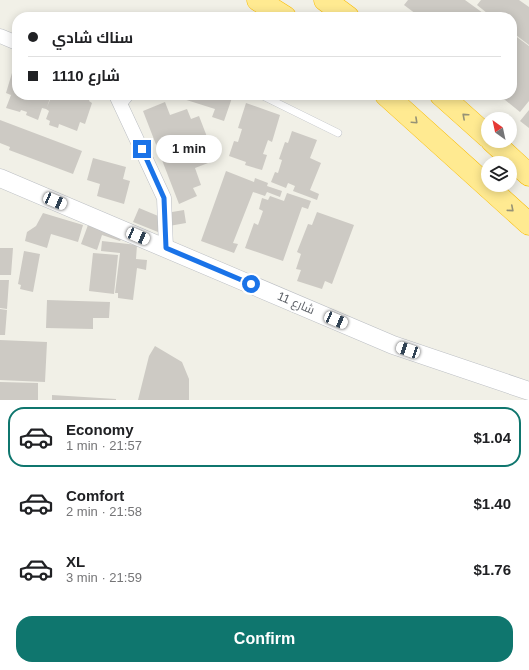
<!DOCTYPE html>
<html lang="en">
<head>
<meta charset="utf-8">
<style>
	:root { --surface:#fff; --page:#f6f6f6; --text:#202124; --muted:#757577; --line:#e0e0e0; --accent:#0f766e }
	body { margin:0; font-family:Helvetica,Cairo,sans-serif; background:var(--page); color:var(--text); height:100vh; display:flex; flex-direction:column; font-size:15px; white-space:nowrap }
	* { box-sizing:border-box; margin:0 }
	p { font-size:13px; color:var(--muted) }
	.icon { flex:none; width:22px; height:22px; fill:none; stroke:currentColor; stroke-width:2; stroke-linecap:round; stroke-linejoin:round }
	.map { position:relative; height:400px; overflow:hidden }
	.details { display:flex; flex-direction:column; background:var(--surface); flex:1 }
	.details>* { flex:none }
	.hud { position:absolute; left:12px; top:12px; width:505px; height:88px; border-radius:16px; box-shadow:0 2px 10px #0003; display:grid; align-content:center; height:88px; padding:0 16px; background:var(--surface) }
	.needle { width:26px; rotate:327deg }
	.tools { position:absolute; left:481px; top:112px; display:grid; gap:8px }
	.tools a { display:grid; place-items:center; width:36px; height:36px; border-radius:50%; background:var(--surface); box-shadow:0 2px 10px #0003; font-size:20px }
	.end { position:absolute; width:18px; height:18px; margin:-9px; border:5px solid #1a73e8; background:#fff; box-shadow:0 0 0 2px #fff }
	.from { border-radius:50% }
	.bubble { position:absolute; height:28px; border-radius:14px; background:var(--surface); box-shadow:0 2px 10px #0003; font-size:13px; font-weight:600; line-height:28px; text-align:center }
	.car { position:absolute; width:12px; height:24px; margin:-12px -6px; border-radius:5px; box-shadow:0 0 3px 1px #0007; background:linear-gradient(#fff 24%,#345 0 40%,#fff 0 76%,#345 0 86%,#fff 0) }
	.hud b { display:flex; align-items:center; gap:14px; height:38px; font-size:15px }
	.hud b+b { border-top:1px solid var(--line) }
	.hud i { width:10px; height:10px; background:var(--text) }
	ul { padding:7px 0 0; list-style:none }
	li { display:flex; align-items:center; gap:12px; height:60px; margin:0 8px 6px; padding:0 8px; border:2px solid transparent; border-radius:16px }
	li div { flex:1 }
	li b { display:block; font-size:15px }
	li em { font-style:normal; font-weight:600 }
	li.active { border-color:var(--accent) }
	li>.icon { width:36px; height:36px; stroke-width:1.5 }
	.primary-button { display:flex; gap:8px; margin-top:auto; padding:8px 16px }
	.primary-button a { flex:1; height:46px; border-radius:16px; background:var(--accent); color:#fff; font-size:16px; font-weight:600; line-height:46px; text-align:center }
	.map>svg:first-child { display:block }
</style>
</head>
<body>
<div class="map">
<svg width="529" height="400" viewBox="0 0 529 400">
	<rect width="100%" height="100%" fill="#f1f0e7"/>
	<path fill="#cdcac4" d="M408 0H465L483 13 480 17H420L404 5Z
		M481 0H519L529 7V45L512 32V17H492L477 5Z
		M514 35 529 46V101L520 112 499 95H512V37Z
		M12 73 17 75V95H51L47 107 52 95H91L89 101 92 103 85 124 80 122 77 131 59 124 58 128 49 125 50 121 46 119 49 111 46 109 42 108 38 120 26 115 27 112 21 110 20 112 6 108 11 95 6 93Z
		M178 95H233L224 121 212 117 215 109 177 97Z
		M165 102 170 115 187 109 191 119 199 116 209 142 201 145 208 163 195 168 201 185 193 188 197 196 179 204 143 111Z
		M246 103 280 115 272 142 268 140 263 154 267 155 262 170 245 165 246 162 229 156 234 141 238 142 242 129 238 128Z
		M529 110V128L520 121Z
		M0 120 82 151 73 174 9 150 10 147 0 143Z
		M292 131 317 140 310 158 321 163 310 190 319 194 317 200 293 191 295 186 288 183 286 188 271 182 275 172 278 173 282 160 279 159 285 142 288 143Z
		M93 158 126 167 123 179 130 181 124 204 97 196 100 184 87 180Z
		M226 171 254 182 255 178 268 183 267 186 282 191 280 197 267 192 265 196 253 192 233 243 238 244 234 253 201 241Z
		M287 193 311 201 308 209 302 207 283 261 245 248 254 223 258 225 263 211 259 209 262 198 268 200 270 196 284 201Z
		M139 208 163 218 158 232 133 222Z
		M184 210 186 223 169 226 166 213Z
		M317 212 354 225 332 284 325 281 322 289 297 281 301 270 296 269 301 254 297 252 308 224 312 225Z
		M43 213 83 225 78 242 51 234 47 248 25 241 27 232 36 226Z
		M88 225 122 237 120 241 102 235 97 250 81 244Z
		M102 241 137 245 136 259 147 260 146 270 137 268 133 300 118 298V293H115L120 253 101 251Z
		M0 248H13L11 275H0Z
		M24 251 40 254 33 292 20 289 21 285 18 284Z
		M93 253 118 255 114 294 89 291Z
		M0 280H9L7 309 0 308Z
		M47 300 110 302 109 318H93V329L46 328Z
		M0 309 7 310 5 335H0Z
		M0 340 47 342 45 382 0 380Z
		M155 346 182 362 189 379V400H138L149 356Z
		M0 382 38 383V400H0Z
		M52 395 116 399V400H52Z"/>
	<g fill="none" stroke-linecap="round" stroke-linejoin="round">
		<defs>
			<path id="service" d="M261 95 338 133
				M122 106 131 95"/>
			<path id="minor" d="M0 36 17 43
				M116 95 164 198 166 248"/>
			<path id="tertiary" d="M0 178 393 345 529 391"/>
			<path id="motorway" d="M258 0 285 17
				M325 0 348 17
				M386 95 529 224
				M441 95 488 137
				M492 141 529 175"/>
		</defs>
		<use href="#service" stroke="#bbbec3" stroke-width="8"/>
		<use href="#minor" stroke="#bbbec3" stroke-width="15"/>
		<use href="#tertiary" stroke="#bbbec3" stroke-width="19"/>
		<use href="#motorway" stroke="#f9bb00" stroke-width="23"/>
		<use href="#service" stroke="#fff" stroke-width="7"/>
		<use href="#minor" stroke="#fff" stroke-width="14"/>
		<use href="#tertiary" stroke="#fff" stroke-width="18"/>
		<use href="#motorway" stroke="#ffea91" stroke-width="22"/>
	</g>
	<defs><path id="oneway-chevron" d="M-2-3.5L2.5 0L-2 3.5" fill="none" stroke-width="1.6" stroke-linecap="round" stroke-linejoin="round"/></defs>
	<g stroke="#969276">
		<use href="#oneway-chevron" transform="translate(465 116) rotate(-138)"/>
		<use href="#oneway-chevron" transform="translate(415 121) rotate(43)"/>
		<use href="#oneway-chevron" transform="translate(511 209) rotate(41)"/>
	</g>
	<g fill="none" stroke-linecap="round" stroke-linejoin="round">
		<path stroke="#1a73e8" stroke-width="5" d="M142 149 164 198 166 248 251 284"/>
	</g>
	<g text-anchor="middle" stroke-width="3.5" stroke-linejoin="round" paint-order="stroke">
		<g font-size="12" fill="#5e6268" stroke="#fff">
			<text transform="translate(296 303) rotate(23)" y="4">شارع 11</text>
		</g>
	</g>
</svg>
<div class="tools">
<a><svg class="needle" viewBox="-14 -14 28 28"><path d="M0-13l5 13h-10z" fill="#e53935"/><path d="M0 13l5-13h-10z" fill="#757577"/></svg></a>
<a><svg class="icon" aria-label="layers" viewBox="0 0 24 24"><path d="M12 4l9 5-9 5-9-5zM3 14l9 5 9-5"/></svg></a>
</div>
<i class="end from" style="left:251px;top:284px"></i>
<i class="end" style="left:142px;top:149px"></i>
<div class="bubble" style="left:156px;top:135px;width:66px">1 min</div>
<i class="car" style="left:55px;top:201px;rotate:113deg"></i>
<i class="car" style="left:138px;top:236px;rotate:113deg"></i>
<i class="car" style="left:336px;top:320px;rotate:113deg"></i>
<i class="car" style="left:408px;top:350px;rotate:289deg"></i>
<div class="hud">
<b><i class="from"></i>سناك شادي</b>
<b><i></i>شارع 1110</b>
</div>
</div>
<section class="details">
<ul>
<li class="active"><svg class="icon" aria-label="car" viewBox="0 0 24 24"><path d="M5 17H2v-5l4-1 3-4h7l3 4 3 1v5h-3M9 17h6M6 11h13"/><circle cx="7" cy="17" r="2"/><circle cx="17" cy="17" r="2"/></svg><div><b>Economy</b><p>1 min · 21:57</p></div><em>$1.04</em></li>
<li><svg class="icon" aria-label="car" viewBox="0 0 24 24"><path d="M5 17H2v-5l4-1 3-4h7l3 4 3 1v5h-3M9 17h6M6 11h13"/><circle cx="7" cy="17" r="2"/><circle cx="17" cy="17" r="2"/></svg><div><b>Comfort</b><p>2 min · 21:58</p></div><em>$1.40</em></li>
<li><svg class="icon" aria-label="car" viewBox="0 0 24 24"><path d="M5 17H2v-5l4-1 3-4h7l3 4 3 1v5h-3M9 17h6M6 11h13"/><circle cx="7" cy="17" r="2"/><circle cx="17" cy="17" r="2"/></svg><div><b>XL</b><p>3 min · 21:59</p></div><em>$1.76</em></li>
</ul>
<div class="primary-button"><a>Confirm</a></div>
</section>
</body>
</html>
